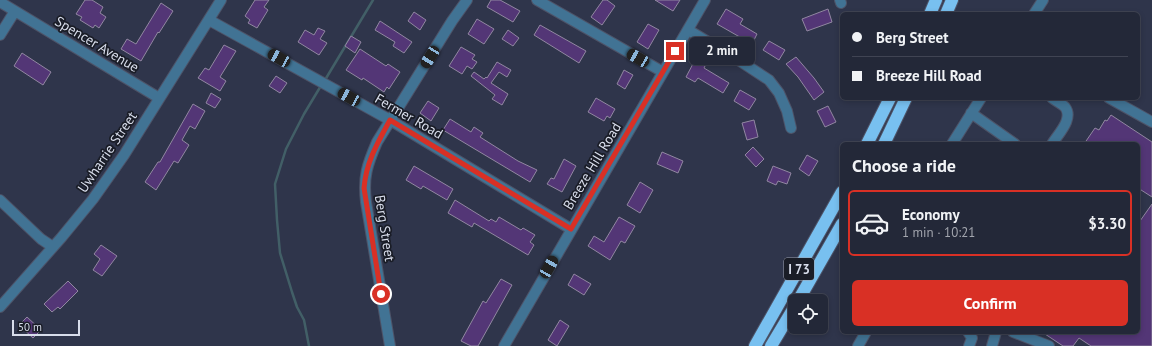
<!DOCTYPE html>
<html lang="en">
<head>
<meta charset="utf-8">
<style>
	:root { --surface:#232838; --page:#2b3040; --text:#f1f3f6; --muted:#a3a6ae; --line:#404453; --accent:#d93025 }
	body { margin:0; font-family:"PT Sans",sans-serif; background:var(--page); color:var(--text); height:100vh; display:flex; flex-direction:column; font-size:15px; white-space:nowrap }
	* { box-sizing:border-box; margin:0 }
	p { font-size:13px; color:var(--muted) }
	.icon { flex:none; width:22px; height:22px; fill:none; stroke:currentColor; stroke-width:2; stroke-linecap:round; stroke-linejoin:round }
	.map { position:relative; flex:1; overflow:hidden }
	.side { position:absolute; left:840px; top:142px; width:300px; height:192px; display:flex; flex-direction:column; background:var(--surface); border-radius:6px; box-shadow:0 2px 6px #0003,0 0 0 1px var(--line) }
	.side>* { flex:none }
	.banner { position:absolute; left:840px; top:12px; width:300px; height:88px; border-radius:6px; box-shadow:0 2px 6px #0003,0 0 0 1px var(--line); display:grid; align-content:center; height:88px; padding:0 12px; background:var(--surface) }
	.controls { position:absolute; left:788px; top:294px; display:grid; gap:8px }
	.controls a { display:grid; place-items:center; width:40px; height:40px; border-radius:6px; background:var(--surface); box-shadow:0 2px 6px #0003,0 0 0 1px var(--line); font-size:20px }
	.scale { position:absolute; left:12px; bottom:10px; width:68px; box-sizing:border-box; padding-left:4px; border:2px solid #d8ddeb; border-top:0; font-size:11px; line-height:14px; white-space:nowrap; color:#d8ddeb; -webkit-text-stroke:3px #1a1d27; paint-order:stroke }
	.end { position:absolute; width:18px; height:18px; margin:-9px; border:5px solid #d93025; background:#fff; box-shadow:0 0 0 2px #fff }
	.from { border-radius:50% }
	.bubble { position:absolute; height:28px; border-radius:6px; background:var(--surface); box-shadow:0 2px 6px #0003,0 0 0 1px var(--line); font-size:13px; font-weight:700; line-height:28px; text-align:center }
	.car { position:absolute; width:12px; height:24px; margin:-12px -6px; border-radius:5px; box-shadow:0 0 3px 1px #0007; background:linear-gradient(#222 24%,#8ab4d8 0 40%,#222 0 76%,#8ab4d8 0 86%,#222 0) }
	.banner b { display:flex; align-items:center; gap:14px; height:38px; font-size:15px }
	.banner b+b { border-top:1px solid var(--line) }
	.banner i { width:10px; height:10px; background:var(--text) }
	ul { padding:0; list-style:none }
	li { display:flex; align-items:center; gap:12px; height:66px; margin:0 8px 6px; padding:0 4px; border:2px solid transparent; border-radius:6px }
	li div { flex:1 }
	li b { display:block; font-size:15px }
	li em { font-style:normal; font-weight:700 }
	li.on { border-color:var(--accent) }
	li>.icon { width:36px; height:36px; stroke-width:1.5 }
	h2 { padding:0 12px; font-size:18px; line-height:48px }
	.cta { display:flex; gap:8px; margin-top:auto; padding:8px 12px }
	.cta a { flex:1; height:46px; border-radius:6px; background:var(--accent); color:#fff; font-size:16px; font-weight:700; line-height:46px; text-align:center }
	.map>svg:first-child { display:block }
</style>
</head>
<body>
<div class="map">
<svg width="1152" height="346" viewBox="0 0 1152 346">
	<rect width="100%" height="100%" fill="#2f354b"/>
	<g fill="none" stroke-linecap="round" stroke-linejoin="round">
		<path stroke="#425f67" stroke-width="2.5" d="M325 80 373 0
			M309 346 304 320 297 307 292 292 280 253 277 220 275 184 286 149 304 114 322 84"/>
	</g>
	<path fill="#533676" stroke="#9187a1" d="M85 0H92L103 7 100 13 106 17 99 28 95 25 93 28 80 20 82 17 76 14Z
		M255 0H269L264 7 268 10 257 28 248 23 250 20 245 16Z
		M491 0H500L520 11 513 22 487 7Z
		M603 0H607L615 6 602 25 591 17Z
		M655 0H680L673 11Z
		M161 3 173 11 159 33 158 32 141 61 121 49 127 39 136 44Z
		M726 9 743 19 740 24 757 34 752 44 717 24Z
		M828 9 832 22 807 31 802 19Z
		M414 12 426 20 420 30 408 21Z
		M477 19 494 29 484 44 468 34Z
		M380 21 412 42 404 53 393 46 395 42 375 30Z
		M648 24 659 30 648 49 637 42Z
		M540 25 586 51 579 63 534 35Z
		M318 28 325 31 320 39 327 43 319 55 298 42 305 30 314 35Z
		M508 30 519 38 513 46 502 39Z
		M351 36 361 42 355 53 345 46Z
		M769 41 785 50 779 60 763 50Z
		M224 45 236 51 220 77 226 81 220 91 198 78 205 68 209 70Z
		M461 47 475 55 472 59 477 62 472 69 467 66 462 74 449 66Z
		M360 49 386 66 388 64 400 72 389 89 387 87 384 92 363 78 362 80 346 70Z
		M22 53 51 72 43 85 14 66Z
		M796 57 814 78 824 92 814 100 798 77 786 64Z
		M695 60 705 66 704 68 729 83 723 93 698 78 695 82 686 77Z
		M497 62 511 70 507 77 499 72 491 83 508 94 502 105 492 99 495 95 471 76 474 72 484 79 486 77 487 78Z
		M624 70 633 75 625 89 617 84Z
		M276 76 287 83 280 93 269 86Z
		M740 90 756 99 749 110 734 101Z
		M211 93 221 99 215 108 206 103Z
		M596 98 615 109 610 118 607 116 604 121 588 112Z
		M428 101 439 108 431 121 420 113Z
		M193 104 205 111 195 129 190 126 182 140 189 145 178 163 174 161 156 190 145 182 158 162H160Z
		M828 106 836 122 825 127 817 111Z
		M1111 115 1152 142V197L1138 188V144H1084L1095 128 1099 130 1105 120 1107 121Z
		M450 119 471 132 474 127 483 133 480 137 518 161 537 170 530 182 443 130Z
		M754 120 758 137 747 140 742 123Z
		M753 147 764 159 756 167 745 155Z
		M662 152 683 161 678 173 657 164Z
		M807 155 818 161 809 176 799 169Z
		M564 159 576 166 562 192 547 184 551 178 554 179Z
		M414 166 453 189 447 200 423 186 421 189 406 180Z
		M773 166 791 173 787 184 778 181 776 185 767 181Z
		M640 182 653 190 640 213 627 205Z
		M455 200 489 221 491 219 496 222 499 217 521 230 523 228 535 235 530 242 534 245 528 255 474 223 472 227 448 213Z
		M1152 204V346H1091L1079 338 1073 346H1063L1042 332H1138V219L1140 221Z
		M619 217 635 226 625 243 621 241 610 260 588 246 594 236 604 242Z
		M101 245 117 256 102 276 93 270 100 259 94 254Z
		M574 274 591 284 584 295 568 285Z
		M501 279 512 285 478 346H471L461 341 483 301 486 303Z
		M68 281 78 291 60 309 58 307 52 312 44 304Z
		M27 317 41 330 33 338 19 325Z
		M560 320 569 326 557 346 548 340Z"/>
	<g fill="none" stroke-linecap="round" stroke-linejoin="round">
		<defs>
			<path id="minor" d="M537 0 663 72
				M840 0 841 3
				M0 2 159 98
				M1034 14 1043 0
				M209 20 390 120 571 229
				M688 30 740 61 769 80 779 93 787 111 791 128
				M0 35 15 11
				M1109 98 1152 122
				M971 113 1015 144
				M952 144 981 98
				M1052 144C1058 134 1074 119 1065 107 1062 104 1056 101 1052 98
				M0 200 41 239 53 247
				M0 307 61 238 93 199 124 155 221 0
				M968 332 972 338 969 346
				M1013 332 1049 346
				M390 346 366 202C363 177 367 165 377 142L452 21 467 0
				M504 346 705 0
				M858 346 866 332
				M992 346 996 332"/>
			<path id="highway" d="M930 14 936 0
				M946 14 952 0
				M867 144 890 98
				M884 144 906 98
				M798 301 842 224
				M755 346 842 192
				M771 346 795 306"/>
		</defs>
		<use href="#minor" stroke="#4d5368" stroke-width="12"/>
		<use href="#highway" stroke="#4d5368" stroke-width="14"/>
		<use href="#minor" stroke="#417394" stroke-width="10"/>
		<use href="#highway" stroke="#78c0f0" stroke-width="12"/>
	</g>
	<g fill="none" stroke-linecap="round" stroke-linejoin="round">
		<path stroke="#d93025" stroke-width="5" d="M381 294 364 188C366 162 378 142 390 120L571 229 675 51"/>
	</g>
	<g text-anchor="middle" stroke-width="3.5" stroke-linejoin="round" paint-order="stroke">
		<rect fill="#1a1d27" stroke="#9fa3b0" stroke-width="1" x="784" y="258" width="30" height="22" rx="3"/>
		<g font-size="13" font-weight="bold" fill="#d8ddeb">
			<text x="799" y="274">I 73</text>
		</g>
		<g font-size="14" fill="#d8ddeb" stroke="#1a1d27">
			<text transform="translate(97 44) rotate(31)" y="5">Spencer Avenue</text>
			<text transform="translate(409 116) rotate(30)" y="5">Fermer Road</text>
			<text transform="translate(107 152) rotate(-56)" y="5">Uwharrie Street</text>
			<text transform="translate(592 166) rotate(-59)" y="5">Breeze Hill Road</text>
			<text transform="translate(385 228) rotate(81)" y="5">Berg Street</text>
		</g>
	</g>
</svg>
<div class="controls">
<a><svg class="icon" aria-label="locate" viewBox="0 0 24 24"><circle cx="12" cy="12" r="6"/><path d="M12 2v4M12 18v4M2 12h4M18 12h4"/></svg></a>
</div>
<div class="scale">50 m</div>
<i class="end from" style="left:381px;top:294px"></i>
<i class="end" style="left:675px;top:51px"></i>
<div class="bubble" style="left:689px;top:37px;width:66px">2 min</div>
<i class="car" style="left:430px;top:57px;rotate:212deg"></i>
<i class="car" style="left:279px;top:58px;rotate:299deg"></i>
<i class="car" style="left:638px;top:58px;rotate:300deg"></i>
<i class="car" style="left:349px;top:97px;rotate:299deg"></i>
<i class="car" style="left:549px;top:267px;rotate:30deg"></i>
<div class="banner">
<b><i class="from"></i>Berg Street</b>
<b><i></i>Breeze Hill Road</b>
</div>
<section class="side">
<h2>Choose a ride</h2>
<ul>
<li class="on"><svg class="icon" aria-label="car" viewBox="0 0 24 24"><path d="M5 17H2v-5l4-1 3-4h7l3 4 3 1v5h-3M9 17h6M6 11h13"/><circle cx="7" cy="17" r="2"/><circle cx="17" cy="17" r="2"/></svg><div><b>Economy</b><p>1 min · 10:21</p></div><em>$3.30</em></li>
</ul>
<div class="cta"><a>Confirm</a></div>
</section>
</div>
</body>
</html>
